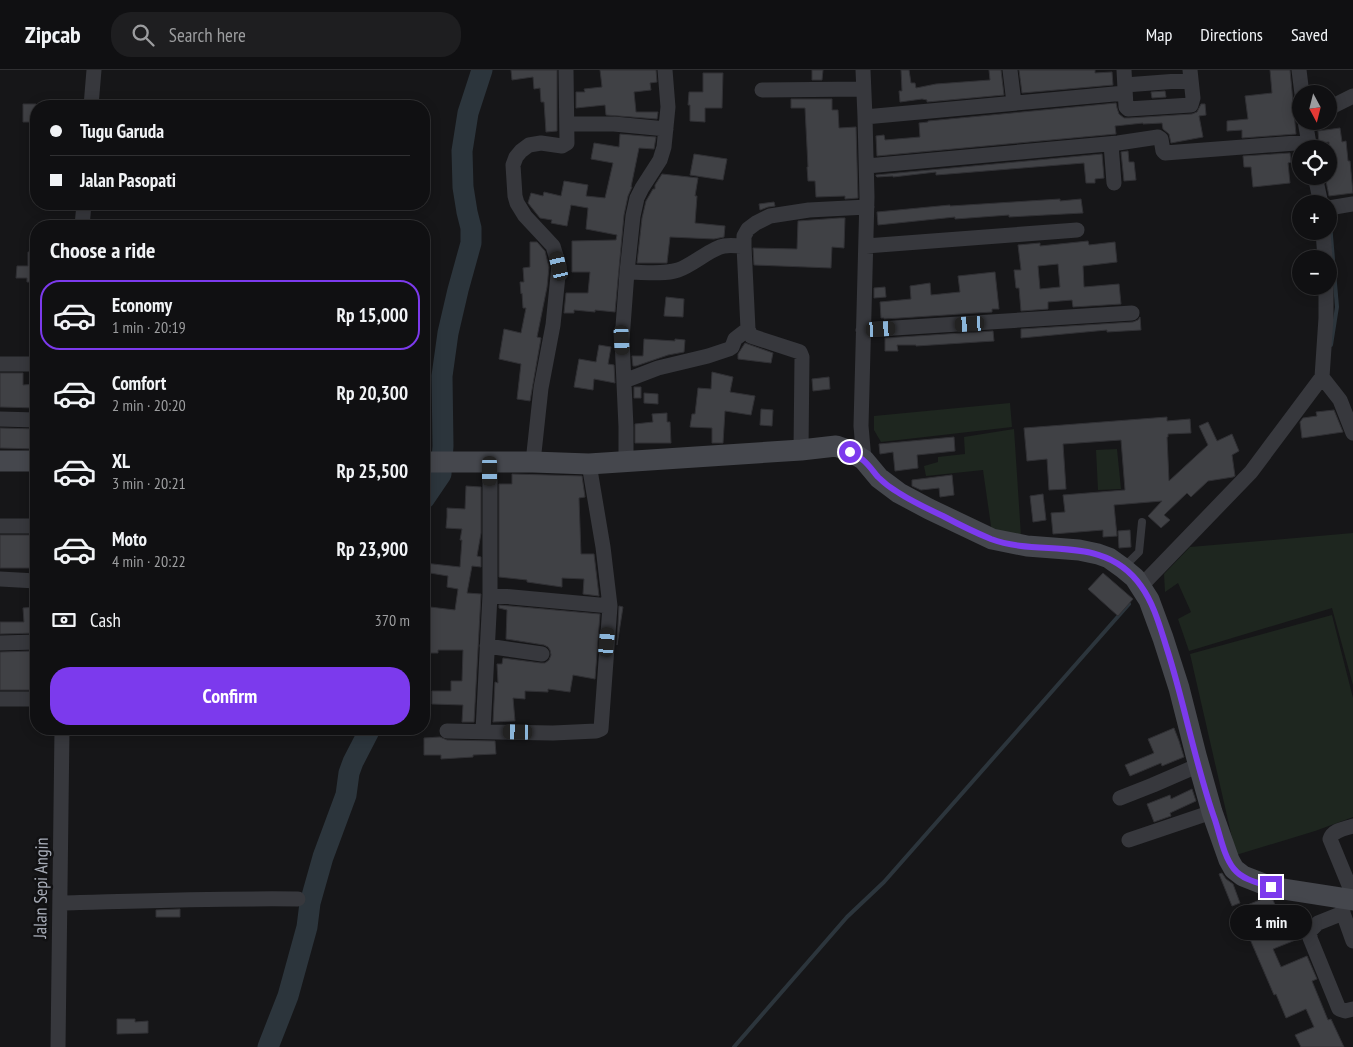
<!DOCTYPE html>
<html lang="en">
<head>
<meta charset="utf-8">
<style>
	:root { --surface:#101012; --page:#1e1e20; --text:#f1f3f6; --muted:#9c9d9f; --line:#303032; --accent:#7c3aed }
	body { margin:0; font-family:"PT Sans Narrow",sans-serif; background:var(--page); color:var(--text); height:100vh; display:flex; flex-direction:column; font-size:19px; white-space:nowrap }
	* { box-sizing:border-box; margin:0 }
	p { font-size:16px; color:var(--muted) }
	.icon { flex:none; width:28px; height:28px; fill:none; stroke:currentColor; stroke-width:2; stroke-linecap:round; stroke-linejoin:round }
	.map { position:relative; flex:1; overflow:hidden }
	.sheet { position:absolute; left:30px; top:150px; width:400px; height:515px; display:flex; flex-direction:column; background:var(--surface); border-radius:20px; box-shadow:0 2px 12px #0003,0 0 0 1px var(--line) }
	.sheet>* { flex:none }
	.hud { position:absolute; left:30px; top:30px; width:400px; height:110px; border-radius:20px; box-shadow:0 2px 12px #0003,0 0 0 1px var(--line); display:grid; align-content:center; height:110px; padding:0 20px; background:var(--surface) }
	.needle { width:32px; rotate:173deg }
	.buttons { position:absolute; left:1292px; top:15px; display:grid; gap:10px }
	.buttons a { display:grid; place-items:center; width:45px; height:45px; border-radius:50%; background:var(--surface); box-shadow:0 2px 12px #0003,0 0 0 1px var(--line); font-size:25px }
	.end { position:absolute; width:22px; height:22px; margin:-11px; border:6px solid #7c3aed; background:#fff; box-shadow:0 0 0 2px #fff }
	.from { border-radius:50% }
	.bubble { position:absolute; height:35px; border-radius:18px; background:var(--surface); box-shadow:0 2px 12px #0003,0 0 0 1px var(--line); font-size:16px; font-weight:600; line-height:35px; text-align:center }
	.car { position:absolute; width:15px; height:30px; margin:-15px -8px; border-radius:6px; box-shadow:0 0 4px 1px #0007; background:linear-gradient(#222 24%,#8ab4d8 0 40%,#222 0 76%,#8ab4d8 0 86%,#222 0) }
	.hud b { display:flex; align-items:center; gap:18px; height:48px; font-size:19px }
	.hud b+b { border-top:1px solid var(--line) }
	.hud i { width:12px; height:12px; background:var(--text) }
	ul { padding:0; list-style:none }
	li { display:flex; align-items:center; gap:15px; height:70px; margin:0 10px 8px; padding:0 10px; border:2px solid transparent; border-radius:20px }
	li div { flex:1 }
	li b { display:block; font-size:19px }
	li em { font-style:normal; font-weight:600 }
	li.on { border-color:var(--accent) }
	li>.icon { width:45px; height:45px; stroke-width:1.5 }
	h2 { padding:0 20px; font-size:22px; line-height:60px }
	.pay { display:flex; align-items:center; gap:12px; height:55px; padding:0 20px; font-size:19px }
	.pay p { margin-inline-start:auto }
	.button { display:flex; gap:10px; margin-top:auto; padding:10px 20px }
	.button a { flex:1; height:58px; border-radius:20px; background:var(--accent); color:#fff; font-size:20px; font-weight:600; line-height:58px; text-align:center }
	header { display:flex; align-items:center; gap:30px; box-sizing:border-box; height:70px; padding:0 25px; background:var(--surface); border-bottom:1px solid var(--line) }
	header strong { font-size:24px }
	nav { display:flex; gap:28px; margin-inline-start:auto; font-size:18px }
	.search { width:350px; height:45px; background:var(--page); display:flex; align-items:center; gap:12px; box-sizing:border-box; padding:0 18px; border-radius:20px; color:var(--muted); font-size:19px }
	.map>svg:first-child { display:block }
</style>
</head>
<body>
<header>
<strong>Zipcab</strong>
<div class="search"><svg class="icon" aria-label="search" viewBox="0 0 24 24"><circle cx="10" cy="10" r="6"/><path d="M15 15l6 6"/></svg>Search here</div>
<nav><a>Map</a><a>Directions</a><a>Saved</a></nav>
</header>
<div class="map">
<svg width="1353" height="977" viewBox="0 0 1353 977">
	<rect width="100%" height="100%" fill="#161618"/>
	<path fill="#1e261f" d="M1010 333 1012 357 881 372 874 360V346Z
		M1014 359 1021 466 992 463 983 400 926 406 924 396 938 392V387L965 384 964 367Z
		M1117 379 1121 419 1098 420 1096 380Z
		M1353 463V615L1332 538 1189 581 1178 549 1191 542 1178 513 1165 522 1164 504 1190 477Z
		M1332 545 1353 628V747L1315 761 1236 785 1190 584Z"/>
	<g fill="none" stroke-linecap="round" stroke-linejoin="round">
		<path stroke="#2c353c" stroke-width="4" d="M1329 142 1337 237 1331 275
			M734 977 847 847 884 812 1129 534"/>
		<path stroke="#2c353c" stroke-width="21" d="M424 429 441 404 443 376 442 306 448 263 458 220 471 173V158L467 142 463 117 462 81 468 43 482 0
			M268 977 288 926 307 857 310 833 323 787 346 725 349 703 353 692 370 659"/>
	</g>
	<path fill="#404145" stroke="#303034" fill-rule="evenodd" d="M511 0H557V61L546 62 544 32H541L540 18 534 19 533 7 512 10Z
		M600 0H656L657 12 650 13 651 20 634 22 636 42H658L657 49 606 45 605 35 576 38V22H585L584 19 602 17Z
		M812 0H823L822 10H812Z
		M901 0H909L911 13H915L916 18 936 14 990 10 989 0H1001L1004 25 927 32V30L922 29 900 32 899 21H902Z
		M1019 0H1095V3L1112 2 1113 15 1022 23Z
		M1270 0H1290L1296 64 1242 68V60L1227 61V51L1248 49 1245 26 1272 23Z
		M703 3H723L722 38H705V52L690 51V35H688L689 22H703Z
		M1165 21 1166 27 1152 28 1151 22Z
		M791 29H832V40H838L839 58 856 57 858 128 845 129V126L816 127 815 111H808L807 97H808L805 38H791Z
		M1116 33 1117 38 1119 44 1124 48H1129L1192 44 1197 42 1201 34H1205L1206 45 1199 46 1203 67 1171 73 1169 64 1163 59 1162 53 1143 54V53L1115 56 1116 64 877 86 876 66 884 65 885 70 920 67 919 53 928 52V51Z
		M23 34H36V52H23Z
		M1340 58 1342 72 1346 71 1348 91H1350L1353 123 1329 126 1325 106H1329V72L1319 73 1318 61Z
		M620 64 656 67 654 79 639 78 631 117H632L628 126 624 145 615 242 595 240V242L574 240V243H564L566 223H588L590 202H572V171L616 170 617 165 586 159 588 138 571 135 567 156 551 153 552 150 540 148 528 133 531 123 543 126 544 122 561 126 564 111 588 115 586 126 605 128 613 93 591 89 594 73 619 77Z
		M1128 81 1129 92H1134L1136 110 1124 111 1121 82Z
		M1290 83 1291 92 1288 93 1290 113 1253 117 1251 97H1244L1243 86Z
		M694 84 727 89 723 110 690 105Z
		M1102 84 1104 108 1095 109V113H1086L1084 93 961 103 936 105V102L893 107V106L877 107 876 106V105Z
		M662 104 698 108 695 126H697L695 153 725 156 724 167 714 169 670 167 667 193H637L642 148 646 131 653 119H655V115Z
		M1060 129V131L1081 129 1083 143 1009 147V145L955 149V147L878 155 877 142 950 135V136Z
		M774 132 775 136 768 137 760 140 759 134Z
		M839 148H845L844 178 832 177 831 198 754 195 753 178 797 179 798 151Z
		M1088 171 1089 175 1115 172 1117 192 1083 196 1084 217 1119 214 1121 234 1073 237 1072 230 1048 232V239L1021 241 1019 218H1016L1014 200H1021L1018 175 1040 173V176ZM1058 194 1060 217 1040 219 1038 196Z
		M530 172H537L545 181 549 197 547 217 537 267 541 268 530 331 517 329 521 294 499 289 504 259 521 263 526 238H523L522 223 521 224 520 212H524L523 198 530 197Z
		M28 182H36V212H27V208H16L17 196H28Z
		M995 202 999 239H992V242L884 249V248H881L880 232 911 229 910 216 930 213 931 225 960 222 958 206Z
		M885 217 886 227 874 228V218Z
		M666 227 684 229 683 247 664 246Z
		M1140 247 1141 260 1107 262V260L1021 268V259L1133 252 1138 250Z
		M993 261 994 271 916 276V275H897L898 281H885V268Z
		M644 269 675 271V269L685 270 684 282 668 285 636 296H633L632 286H643Z
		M745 273 773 283 771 293 738 289V284Z
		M599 275 611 277 608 294 614 295 615 313 594 309 593 320 574 317 579 289 596 292Z
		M712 302 733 307 730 322 755 326 751 345 725 341 723 373H712V358L690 357 692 344H695L698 318 711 319Z
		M0 303H23V315L36 314V338L0 337Z
		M829 307 830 319 813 321 812 309Z
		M634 317H641V328H634Z
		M644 323 658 324V334L644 333Z
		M761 339 773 340 772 356 760 355Z
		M1334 340 1343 362 1302 368 1300 352 1303 348 1317 346 1316 342Z
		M667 343V352H670L671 373H635V354L653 352 652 344Z
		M1167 347V351L1190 349 1191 363 1168 364V367H1167L1169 411 1208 375 1199 356 1208 352 1217 371 1232 364 1239 381 1232 385 1235 406 1233 407 1208 411 1191 427 1187 423 1164 445 1170 450 1161 458 1148 446 1162 431 1114 435 1117 466 1103 467V460L1053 464 1051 443 1065 442 1063 425 1125 420 1121 370 1063 374 1066 419 1049 420 1047 389 1027 391 1024 358Z
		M0 358 36 359V379L0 378Z
		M954 367 955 381 917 385 918 398 895 401 893 382 880 384 879 374Z
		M512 404 582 406 585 427 579 428 581 484H594L599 526 583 524 584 509 562 508V517L527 512V510L499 507V414H512Z
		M952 405 954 425 940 427 939 418 921 420 912 416V410Z
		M466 416 481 417V463L477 486 481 487V497L472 496 467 523 481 524 474 652H462L463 635 432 634V621H451V611H462L463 580H438V583H424V568H427L430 537 455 540 458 519 447 517 448 506 424 502V493L460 497 462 470H460L462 459 446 458 447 447V438L465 439Z
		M1043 424 1046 450 1033 452 1030 426Z
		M1130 460 1131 477 1119 478 1118 461Z
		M0 465H36V498H0Z
		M1103 503 1133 529 1118 546 1088 519Z
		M499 535 600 544 595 609 573 605 570 622 548 619V622L525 621V629L513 628 515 651 493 652 495 612 498 613 497 594H502L503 588 541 593H545L549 590 551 585 550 580 548 577 544 575 506 569 507 540 499 538Z
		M619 536 623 537 617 575Z
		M36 537V563L0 564V552H24L23 538Z
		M32 581 33 600H36V620H0V582Z
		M1174 658 1179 671 1184 687 1162 696 1161 693 1130 706 1125 695 1154 683 1148 669Z
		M440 667 447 670 495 671 496 684 473 685V687L441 689V685H424V668Z
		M1192 719 1196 731 1170 743 1171 746 1154 752 1147 734 1170 725 1171 729Z
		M1222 803 1226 809 1233 814 1240 833 1232 836 1219 804Z
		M1265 828 1273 830 1283 854 1290 851 1298 869 1273 879 1281 897 1307 886 1317 909 1312 911 1328 950 1331 949 1344 977H1301L1295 965 1314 957 1306 939 1286 948 1276 924 1274 925 1237 839Z
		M180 839V847H156V840Z
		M117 949H135V952L148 951V963L117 964Z"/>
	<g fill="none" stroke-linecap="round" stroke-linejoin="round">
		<path stroke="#37383d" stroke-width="8" d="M1125 496 1139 482 1142 452"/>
		<path stroke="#37383d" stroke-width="15" d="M863 0 865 47 867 127 861 356 864 390
			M1010 0 1014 33
			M1124 0 1126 37 1128 39 1191 35 1193 28 1190 0
			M1299 0 1302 24
			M1125 15 1191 10
			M762 20 863 19
			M91 36 94 0
			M1329 38 1353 26
			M865 47 1125 23
			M1305 51 1310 79
			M567 54H614L666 59
			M1111 74 1114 113
			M867 96 1118 73 1158 67 1161 69 1163 81 1165 83 1309 72
			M1315 106 1321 134
			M1329 138 1353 134
			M82 156 84 134
			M1323 161 1325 189
			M866 176 1077 160
			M627 202C644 202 662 205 678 200 693 195 711 178 724 176 730 175 737 176 744 176
			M863 260 1132 243
			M0 294H36
			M1322 307 1340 330 1353 363
			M624 311 658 298 708 286 729 279 732 277 735 269 748 259
			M0 349 36 350
			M801 380 802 287 800 282 751 266 748 259 744 176V166L748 159 756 153 770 146 809 140 867 137
			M626 391V357L622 270 627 202 633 146 637 128 642 118 660 90 664 77 668 37 665 0
			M533 392 541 318 553 255 559 196 553 176 525 146 517 133 515 126 513 95 516 87 521 81 529 75 541 73 562 76 567 73 566 0
			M0 456H36
			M0 509 36 511
			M1141 516 1251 402 1322 307 1326 248V216
			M490 525 610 536
			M0 573 36 572
			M487 576 542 584
			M0 629H36
			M447 661 553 663 596 661 601 659 610 536 603 477 589 394
			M483 661 490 525V391
			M1120 728 1153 715 1199 695
			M1353 756C1344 759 1333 760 1330 769L1353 825
			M1129 770 1212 742
			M1343 829V843L1318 853 1310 861V868L1339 939 1345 941 1353 939
			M60 833C139 831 218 828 298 829
			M1343 843 1353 871
			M58 977 62 659"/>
		<path stroke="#45474d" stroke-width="21" d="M0 391H36
			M424 392H533L589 394 801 380 836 376 850 381 864 390 879 408 899 423 929 439 992 469 1027 476 1079 480 1098 484 1109 488 1123 498 1135 508 1149 530 1163 568 1179 618 1196 685 1212 742 1229 790 1234 799 1243 806 1271 817 1353 830"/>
	</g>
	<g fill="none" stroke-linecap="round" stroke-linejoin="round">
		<path stroke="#7c3aed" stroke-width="6" d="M850 382C855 384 859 387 863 390 869 395 873 401 878 407 884 413 892 419 899 423 913 432 928 439 943 446 958 454 974 462 991 469 1042 488 1104 463 1141 516 1154 534 1160 557 1167 579 1185 635 1195 694 1215 750 1220 765 1224 787 1234 799 1243 810 1259 813 1271 817"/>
	</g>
	<g text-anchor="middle" stroke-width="5" stroke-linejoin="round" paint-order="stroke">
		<g font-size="18" fill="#a8adb8" stroke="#111113">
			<text transform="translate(41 818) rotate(-89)" y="6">Jalan Sepi Angin</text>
		</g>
	</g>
</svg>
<div class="buttons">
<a><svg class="needle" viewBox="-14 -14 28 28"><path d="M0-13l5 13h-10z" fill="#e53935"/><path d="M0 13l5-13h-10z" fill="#9c9d9f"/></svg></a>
<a><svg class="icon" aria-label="locate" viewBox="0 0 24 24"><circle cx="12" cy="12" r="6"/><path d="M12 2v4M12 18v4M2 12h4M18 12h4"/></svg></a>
<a>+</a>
<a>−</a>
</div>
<i class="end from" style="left:850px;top:382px"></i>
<i class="end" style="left:1271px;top:817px"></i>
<div class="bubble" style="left:1230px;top:835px;width:82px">1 min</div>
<i class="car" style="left:559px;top:196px;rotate:347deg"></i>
<i class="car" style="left:970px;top:254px;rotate:267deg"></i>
<i class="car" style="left:881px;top:259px;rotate:87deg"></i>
<i class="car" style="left:622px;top:270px;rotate:177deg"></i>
<i class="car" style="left:490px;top:401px;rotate:180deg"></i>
<i class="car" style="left:607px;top:572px;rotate:5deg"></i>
<i class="car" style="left:518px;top:662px;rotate:271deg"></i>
<div class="hud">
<b><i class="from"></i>Tugu Garuda</b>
<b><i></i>Jalan Pasopati</b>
</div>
<section class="sheet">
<h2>Choose a ride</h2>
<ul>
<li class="on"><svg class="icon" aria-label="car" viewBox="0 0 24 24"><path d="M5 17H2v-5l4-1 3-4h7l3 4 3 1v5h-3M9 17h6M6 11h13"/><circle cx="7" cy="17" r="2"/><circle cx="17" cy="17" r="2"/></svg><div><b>Economy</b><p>1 min · 20:19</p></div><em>Rp 15,000</em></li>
<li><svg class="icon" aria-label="car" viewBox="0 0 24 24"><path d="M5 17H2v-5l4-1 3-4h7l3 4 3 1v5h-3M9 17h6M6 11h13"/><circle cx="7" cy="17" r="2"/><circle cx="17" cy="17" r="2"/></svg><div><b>Comfort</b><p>2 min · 20:20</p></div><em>Rp 20,300</em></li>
<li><svg class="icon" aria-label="car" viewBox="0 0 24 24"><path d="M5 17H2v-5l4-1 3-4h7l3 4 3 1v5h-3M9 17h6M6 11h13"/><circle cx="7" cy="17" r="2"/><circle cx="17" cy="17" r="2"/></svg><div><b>XL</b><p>3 min · 20:21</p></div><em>Rp 25,500</em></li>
<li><svg class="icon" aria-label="car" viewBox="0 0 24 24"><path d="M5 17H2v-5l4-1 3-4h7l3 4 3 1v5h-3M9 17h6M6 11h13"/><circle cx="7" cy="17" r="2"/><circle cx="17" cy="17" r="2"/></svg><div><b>Moto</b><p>4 min · 20:22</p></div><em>Rp 23,900</em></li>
</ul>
<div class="pay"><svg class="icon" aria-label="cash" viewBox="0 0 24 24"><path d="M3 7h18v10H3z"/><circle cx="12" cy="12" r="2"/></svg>Cash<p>370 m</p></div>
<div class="button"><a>Confirm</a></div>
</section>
</div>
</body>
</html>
